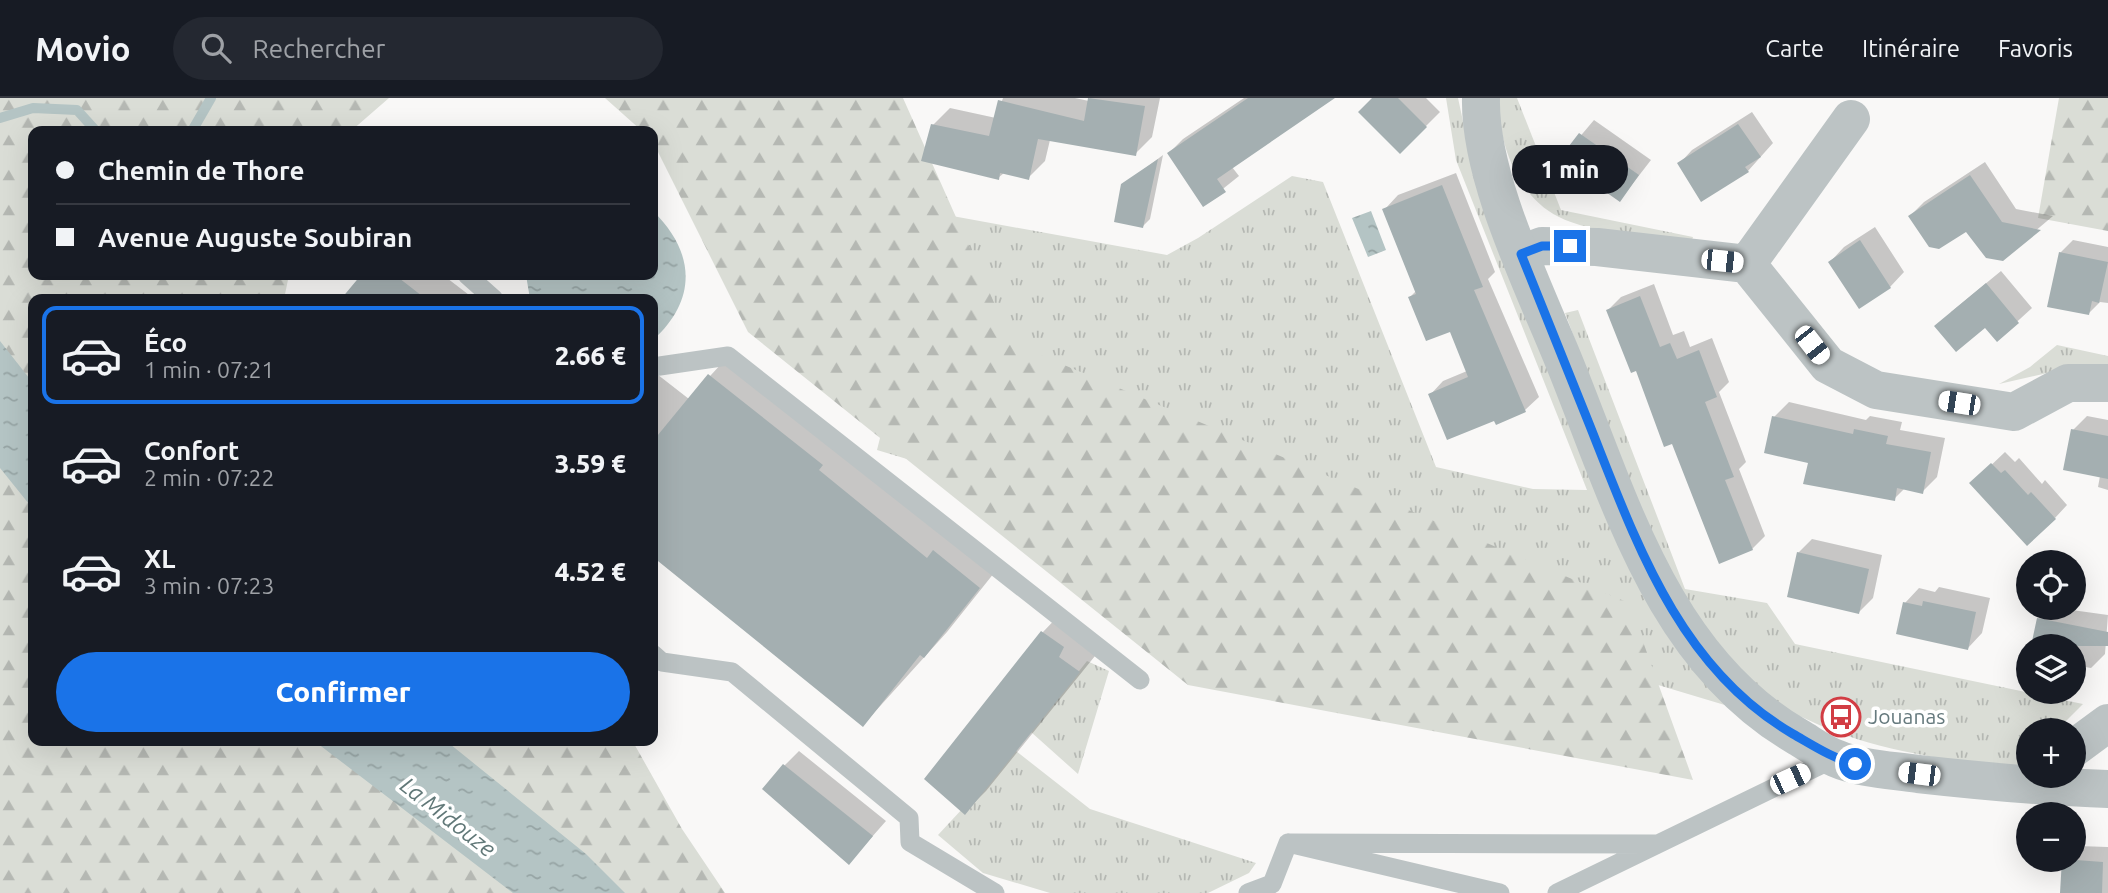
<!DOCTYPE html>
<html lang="fr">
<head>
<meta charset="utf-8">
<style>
	:root { --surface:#171b24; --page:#242831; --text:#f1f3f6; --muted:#9ea1a6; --line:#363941; --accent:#1a73e8 }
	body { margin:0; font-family:Ubuntu,sans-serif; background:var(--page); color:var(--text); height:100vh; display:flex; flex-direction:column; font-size:26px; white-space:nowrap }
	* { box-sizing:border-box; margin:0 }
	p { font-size:23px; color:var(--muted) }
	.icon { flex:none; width:38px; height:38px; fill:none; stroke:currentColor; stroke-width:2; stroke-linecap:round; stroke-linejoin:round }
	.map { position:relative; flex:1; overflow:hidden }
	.details { position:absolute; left:28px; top:196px; width:630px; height:452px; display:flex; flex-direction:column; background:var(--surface); border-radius:14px; box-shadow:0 7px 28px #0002 }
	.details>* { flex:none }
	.hud { position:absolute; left:28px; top:28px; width:630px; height:154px; border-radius:14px; box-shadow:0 7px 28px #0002; display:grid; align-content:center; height:154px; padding:0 28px; background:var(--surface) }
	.controls { position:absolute; left:2016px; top:452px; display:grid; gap:14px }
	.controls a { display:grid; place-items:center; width:70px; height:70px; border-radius:50%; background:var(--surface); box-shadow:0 7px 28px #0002; font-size:35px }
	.end { position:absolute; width:32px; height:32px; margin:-16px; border:9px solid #1a73e8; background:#fff; box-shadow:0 0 0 4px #fff }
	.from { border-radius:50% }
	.bubble { position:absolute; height:49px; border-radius:24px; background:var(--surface); box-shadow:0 7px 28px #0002; font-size:23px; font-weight:800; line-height:49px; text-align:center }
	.car { position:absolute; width:21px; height:42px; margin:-21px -10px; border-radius:9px; box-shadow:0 0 5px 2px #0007; background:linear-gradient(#fff 24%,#345 0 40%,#fff 0 76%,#345 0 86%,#fff 0) }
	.hud b { display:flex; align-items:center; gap:24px; height:66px; font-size:26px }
	.hud b+b { border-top:2px solid var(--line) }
	.hud i { width:18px; height:18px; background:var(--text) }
	ul { padding:12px 0 0; list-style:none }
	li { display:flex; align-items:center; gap:21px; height:98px; margin:0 14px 10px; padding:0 14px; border:4px solid transparent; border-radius:14px }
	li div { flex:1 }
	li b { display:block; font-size:26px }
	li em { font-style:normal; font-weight:800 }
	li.current { border-color:var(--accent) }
	li>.icon { width:63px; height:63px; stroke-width:1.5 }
	.button { display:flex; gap:14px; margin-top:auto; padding:14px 28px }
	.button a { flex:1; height:80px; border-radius:42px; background:var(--accent); color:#fff; font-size:28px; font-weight:800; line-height:80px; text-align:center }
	header { display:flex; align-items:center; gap:42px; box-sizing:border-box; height:98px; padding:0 35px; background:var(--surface); border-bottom:2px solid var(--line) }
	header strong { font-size:33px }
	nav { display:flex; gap:38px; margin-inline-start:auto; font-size:24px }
	.search { width:490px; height:63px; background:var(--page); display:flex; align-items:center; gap:18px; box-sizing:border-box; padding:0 24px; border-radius:38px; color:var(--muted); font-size:26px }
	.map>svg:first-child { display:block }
</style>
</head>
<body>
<header>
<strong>Movio</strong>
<div class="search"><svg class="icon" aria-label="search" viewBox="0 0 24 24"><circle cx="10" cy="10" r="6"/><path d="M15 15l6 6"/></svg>Rechercher</div>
<nav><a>Carte</a><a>Itinéraire</a><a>Favoris</a></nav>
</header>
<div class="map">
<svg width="2108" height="795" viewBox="0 0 2108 795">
	<defs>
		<pattern id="grass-tufts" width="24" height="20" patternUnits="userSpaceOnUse" patternTransform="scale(1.75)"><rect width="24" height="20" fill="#daddd6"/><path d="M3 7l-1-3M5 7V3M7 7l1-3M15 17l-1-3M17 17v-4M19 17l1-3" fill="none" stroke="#b5b8b3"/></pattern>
		<pattern id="forest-firs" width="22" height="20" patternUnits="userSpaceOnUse" patternTransform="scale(1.75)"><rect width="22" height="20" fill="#daddd6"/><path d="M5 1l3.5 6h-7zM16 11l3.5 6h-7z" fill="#b5b8b3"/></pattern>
		<pattern id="water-ripples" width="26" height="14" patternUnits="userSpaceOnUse" patternTransform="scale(1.75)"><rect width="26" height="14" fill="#b4c4c4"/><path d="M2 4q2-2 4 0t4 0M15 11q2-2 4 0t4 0" fill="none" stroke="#96a4a4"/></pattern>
	</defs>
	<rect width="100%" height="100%" fill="#f9f8f7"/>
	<path fill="url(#grass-tufts)" d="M1446 0H1458L1470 56 1738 611 877 352 936 115 1167 157 1198 140 1292 78 1323 84 1436 369 1533 391 1587 392 1456 62Z
		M1498 0H1517L1561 112 1693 139 1690 149C1653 141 1591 135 1559 119 1517 99 1498 43 1498 0Z
		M1578 212 1685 491 1767 505 1795 546 2083 606 2057 632H2028V664L2024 671C1947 662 1874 654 1804 620 1793 615 1780 611 1770 604 1667 522 1611 336 1565 215Z
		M2057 247 2108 258V267L2074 269 1999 286 2030 269Z
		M1087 563 1109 573 1078 676 1031 634Z
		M1016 653 1090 711 1256 765 1249 775 1208 795H1050L983 775 938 737Z"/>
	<path fill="url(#forest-firs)" d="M0 0H389L351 33H33V177H289L284 201H33V642H632L682 731 725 795H0Z
		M605 0H903L1012 245 1629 505 1693 682 1188 587 748 234 653 44V33H642Z
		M2059 0H2108V133L2038 120Z"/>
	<path fill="url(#water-ripples)" d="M653 113C695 154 698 201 653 242V201H530L526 177H653Z
		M1371 113 1386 152 1368 159 1352 120Z
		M0 243 33 285V411L0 370Z
		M313 642H445L586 756 625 795H513Z"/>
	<path fill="#0003" d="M1003 0H1075L1089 3 1090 0H1160L1152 39 1135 56 1050 42 1045 63 1028 80 1004 75 998 80 933 27 950 10 996 20Z
		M1244 0H1331L1232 69 1239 78 1204 106 1169 55 1183 41Z
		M1375 0H1426L1440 14 1400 54Z
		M1752 14 1773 45 1748 73 1679 66 1692 52Z
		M1594 22 1651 62 1620 102 1561 61Z
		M1163 57 1150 121 1143 128 1123 87Z
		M1985 64 2016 111 2053 118 2002 161 1966 131 1910 118 1924 104Z
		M1456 75 1495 174 1488 181 1539 299 1525 312 1497 325 1495 320 1430 297 1443 283 1467 273 1451 231 1410 199 1416 193 1385 111 1398 97Z
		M1875 129 1904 174 1890 189 1830 164 1844 149Z
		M2073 142 2108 149V205L2100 204 2089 215 2060 155Z
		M2001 173 2032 210 1997 242 1985 228 1951 214Z
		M363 177H443L473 200 344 201Z
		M1654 186 1673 237 1684 233 1690 249 1712 240 1729 284 1719 294 1746 364 1739 371 1765 438 1752 451 1673 344 1608 212 1621 199Z
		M733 253 1002 465 947 534 863 627 653 457V273L689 301Z
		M1789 304 1866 322 1870 318 1902 324 1900 332 1945 340 1937 379 1922 394 1905 390 1894 401 1810 364 1774 319Z
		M2087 318 2108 322V392L2098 389 2100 378 2073 332Z
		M2005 354 2015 364 2019 360 2042 386 2045 382 2067 407 2055 420 1985 373Z
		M1812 441 1882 457 1873 500 1859 514 1798 455Z
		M1939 489 1990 500 1982 535 1968 550 1905 505 1919 490 1935 494Z
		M2050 509 2108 517 2105 556 2091 570 2074 567V548L2038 521Z
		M1063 513 1099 553 986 693 965 714 927 680 1043 534Z
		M799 653 886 723 849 765 784 668Z
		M2078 748 2108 749V795H2062L2064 761H2074V752Z"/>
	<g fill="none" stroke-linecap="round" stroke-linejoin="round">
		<path stroke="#b4c4c4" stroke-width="10" d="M0 20 33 10 77 12 96 33
			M192 33 211 0"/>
	</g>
	<path fill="#a4afb1" d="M1088 0 1145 8 1136 58 1038 41 1029 82 1000 75 999 82 921 63 931 26 989 38 998 2 1084 23Z
		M1248 0H1335L1217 81 1226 94 1203 109 1167 55Z
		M1372 0H1398L1427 29 1400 56 1358 14Z
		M1738 26 1761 59 1745 69 1749 74 1701 104 1677 65Z
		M1579 35 1639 77 1620 104 1559 61Z
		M1158 61 1143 130 1114 124 1121 86Z
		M1970 77 2002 124 2041 132 2003 163 1986 160 1966 134 1939 151 1929 149 1908 118Z
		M1442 87 1483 189 1474 192 1526 314 1496 327 1494 323 1447 342 1428 296 1468 279 1450 234 1426 243 1408 199 1416 196 1382 111Z
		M1860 142 1891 190 1859 211 1828 164Z
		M2059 154 2108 164 2099 205 2092 203 2089 217 2047 209Z
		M361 177H395L426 201H341Z
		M1986 185 2019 225 1997 244 1985 230 1956 254 1934 228Z
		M1640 198 1660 249 1670 245 1677 261 1699 252 1717 299 1705 304 1734 379 1725 382 1753 452 1719 466 1672 346 1664 349 1636 273 1631 275 1606 212Z
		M708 276 823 367 819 372 927 460 933 452 980 490 924 560 920 557 863 629 653 459V343Z
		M1772 318 1853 336 1854 331 1888 338 1886 346 1931 354 1923 396 1897 390 1895 403 1803 386 1808 365 1764 355Z
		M2071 331 2108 338V381L2063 372Z
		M1991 365 2001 375 2005 372 2028 397 2031 394 2056 421 2027 448 1969 385Z
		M1797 454 1869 471 1859 516 1787 499Z
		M1923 503 1976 514 1968 552 1896 536 1903 504 1922 508Z
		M2037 520 2108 534V548H2031Z
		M1041 533 1064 549 1059 559 1080 574 965 717 924 681Z
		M783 666 873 738 849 767 762 691Z
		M2062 761 2103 764 2102 795H2060Z"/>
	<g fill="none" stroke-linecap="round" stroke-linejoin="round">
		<path stroke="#bcc3c4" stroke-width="19" d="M467 177 494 201
			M653 269 728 258 1140 582
			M653 556 662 564 732 574 909 720 910 744 995 795
			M1288 745 1655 746
			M1248 795 1272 786 1288 745 1500 795
			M1557 795 1835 660"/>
		<path stroke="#bcc3c4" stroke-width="38" d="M1521 156 1542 148 1597 149 1747 166 1828 267 1876 292 2014 314 2068 285H2108
			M1747 166 1851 21
			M2074 650 2108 625"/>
		<path stroke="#bcc3c4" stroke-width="38" d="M1481 0C1479 80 1535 191 1565 266 1620 402 1663 561 1798 639 1810 646 1822 655 1835 660 1860 671 1891 672 1918 676 1981 683 2045 689 2108 691"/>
	</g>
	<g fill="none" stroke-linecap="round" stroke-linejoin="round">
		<path stroke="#1a73e8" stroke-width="9" d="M1570 148H1542L1521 156C1544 213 1567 271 1590 328 1636 444 1679 570 1793 636 1814 648 1832 660 1855 666"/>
	</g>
	<defs>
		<symbol id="bus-ring" viewBox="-11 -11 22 22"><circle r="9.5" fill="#fff" stroke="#d23d44" stroke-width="1.5"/><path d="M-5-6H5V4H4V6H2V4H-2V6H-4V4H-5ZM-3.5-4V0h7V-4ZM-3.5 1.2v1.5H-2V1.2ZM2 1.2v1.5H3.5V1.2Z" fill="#d23d44"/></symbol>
	</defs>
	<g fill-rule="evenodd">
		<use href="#bus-ring" x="1819" y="597" width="44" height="44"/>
	</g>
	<g text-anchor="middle" stroke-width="7" stroke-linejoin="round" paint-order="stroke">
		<g font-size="21" fill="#667a7e" stroke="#fff" text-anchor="start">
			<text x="1868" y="626">Jouanas</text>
		</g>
		<g font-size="23" font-style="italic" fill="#617878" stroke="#fff">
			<text transform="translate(448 719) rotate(38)" y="8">La Midouze</text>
		</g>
	</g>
</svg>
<div class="controls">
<a><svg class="icon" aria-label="locate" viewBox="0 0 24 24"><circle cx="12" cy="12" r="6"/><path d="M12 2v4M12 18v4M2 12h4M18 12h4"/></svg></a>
<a><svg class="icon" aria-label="layers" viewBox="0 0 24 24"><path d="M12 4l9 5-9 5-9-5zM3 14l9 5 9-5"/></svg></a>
<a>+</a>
<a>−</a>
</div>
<i class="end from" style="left:1855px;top:666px"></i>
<i class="end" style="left:1570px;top:148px"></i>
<div class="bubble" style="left:1512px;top:47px;width:116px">1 min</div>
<i class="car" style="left:1722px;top:163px;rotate:96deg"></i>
<i class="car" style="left:1812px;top:247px;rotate:142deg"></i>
<i class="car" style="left:1959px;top:305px;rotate:279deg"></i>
<i class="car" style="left:1919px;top:676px;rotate:277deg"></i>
<i class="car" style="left:1790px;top:681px;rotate:65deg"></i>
<div class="hud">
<b><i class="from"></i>Chemin de Thore</b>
<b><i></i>Avenue Auguste Soubiran</b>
</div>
<section class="details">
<ul>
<li class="current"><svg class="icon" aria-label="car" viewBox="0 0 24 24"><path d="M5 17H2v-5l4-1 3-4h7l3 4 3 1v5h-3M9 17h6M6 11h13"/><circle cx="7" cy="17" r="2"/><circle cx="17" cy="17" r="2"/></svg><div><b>Éco</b><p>1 min · 07:21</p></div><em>2.66 €</em></li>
<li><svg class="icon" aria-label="car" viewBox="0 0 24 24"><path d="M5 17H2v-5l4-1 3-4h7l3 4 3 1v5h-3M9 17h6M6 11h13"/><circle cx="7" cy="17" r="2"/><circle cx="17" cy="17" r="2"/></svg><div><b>Confort</b><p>2 min · 07:22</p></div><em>3.59 €</em></li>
<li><svg class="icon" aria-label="car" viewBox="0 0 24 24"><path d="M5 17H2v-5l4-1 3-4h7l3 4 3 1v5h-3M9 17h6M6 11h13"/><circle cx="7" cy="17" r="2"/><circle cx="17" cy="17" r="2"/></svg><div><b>XL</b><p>3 min · 07:23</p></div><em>4.52 €</em></li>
</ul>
<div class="button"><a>Confirmer</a></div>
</section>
</div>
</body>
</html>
